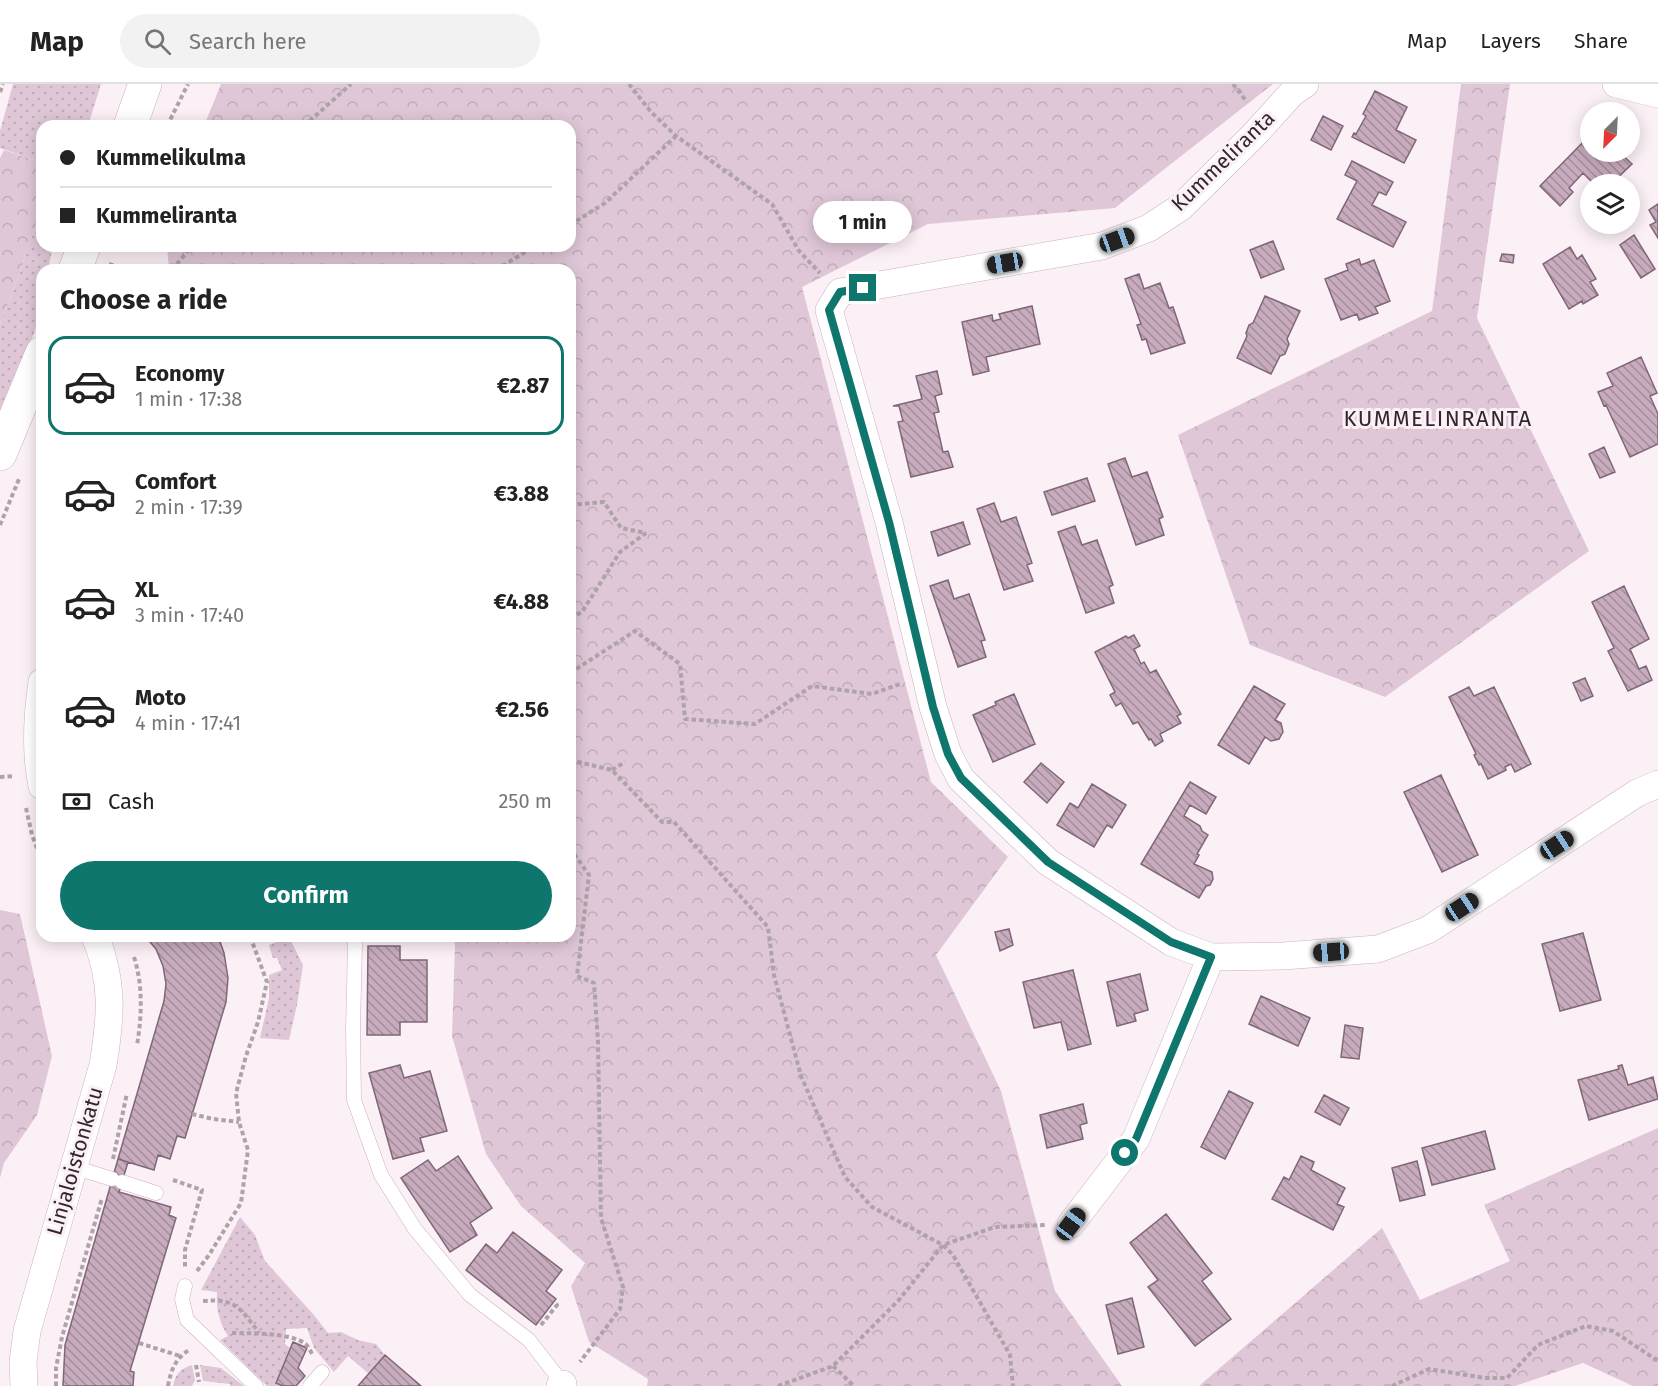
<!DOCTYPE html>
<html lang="en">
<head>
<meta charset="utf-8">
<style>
	:root { --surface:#fff; --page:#f2f2f2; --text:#222; --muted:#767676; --line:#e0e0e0; --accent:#0f766e }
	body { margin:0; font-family:"Fira Sans",sans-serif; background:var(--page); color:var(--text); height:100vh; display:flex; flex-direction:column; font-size:22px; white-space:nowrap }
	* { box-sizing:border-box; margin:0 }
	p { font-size:20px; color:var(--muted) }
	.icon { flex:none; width:33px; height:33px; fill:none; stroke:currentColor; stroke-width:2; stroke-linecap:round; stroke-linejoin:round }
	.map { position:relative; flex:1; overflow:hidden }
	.panel { position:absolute; left:36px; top:180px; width:540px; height:678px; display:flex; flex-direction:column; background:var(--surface); border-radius:18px; box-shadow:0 3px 15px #0003 }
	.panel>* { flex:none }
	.hud { position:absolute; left:36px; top:36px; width:540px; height:132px; border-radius:18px; box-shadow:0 3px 15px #0003; display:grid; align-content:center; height:132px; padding:0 24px; background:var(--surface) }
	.needle { width:39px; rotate:204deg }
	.fabs { position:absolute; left:1580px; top:18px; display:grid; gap:12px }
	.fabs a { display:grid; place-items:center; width:60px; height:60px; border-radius:50%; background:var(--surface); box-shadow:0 3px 15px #0003; font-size:30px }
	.end { position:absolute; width:27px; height:27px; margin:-14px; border:8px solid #0f766e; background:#fff; box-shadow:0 0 0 3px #fff }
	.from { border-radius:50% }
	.bubble { position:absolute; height:42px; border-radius:21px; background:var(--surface); box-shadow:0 3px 15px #0003; font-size:20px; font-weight:700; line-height:42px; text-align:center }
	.car { position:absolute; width:18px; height:36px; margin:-18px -9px; border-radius:8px; box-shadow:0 0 4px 2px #0007; background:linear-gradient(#222 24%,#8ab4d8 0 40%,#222 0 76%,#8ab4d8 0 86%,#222 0) }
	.hud b { display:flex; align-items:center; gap:21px; height:57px; font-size:22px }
	.hud b+b { border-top:2px solid var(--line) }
	.hud i { width:15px; height:15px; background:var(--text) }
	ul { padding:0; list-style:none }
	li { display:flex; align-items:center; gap:18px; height:99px; margin:0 12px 9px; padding:0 12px; border:3px solid transparent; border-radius:18px }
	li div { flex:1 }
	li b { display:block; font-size:22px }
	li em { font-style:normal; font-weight:700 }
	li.active { border-color:var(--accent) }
	li>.icon { width:54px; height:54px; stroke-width:1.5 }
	h2 { padding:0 24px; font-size:27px; line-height:72px }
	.pay { display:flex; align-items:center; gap:15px; height:66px; padding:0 24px; font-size:22px }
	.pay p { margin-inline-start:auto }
	.action { display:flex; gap:12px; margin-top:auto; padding:12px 24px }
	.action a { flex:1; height:69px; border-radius:36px; background:var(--accent); color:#fff; font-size:24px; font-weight:700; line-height:69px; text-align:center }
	header { display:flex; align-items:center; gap:36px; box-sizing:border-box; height:84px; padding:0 30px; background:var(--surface); border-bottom:2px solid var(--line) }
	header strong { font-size:28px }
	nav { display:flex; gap:33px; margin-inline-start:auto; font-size:21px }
	.search { width:420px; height:54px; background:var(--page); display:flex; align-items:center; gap:15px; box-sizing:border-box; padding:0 21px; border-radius:33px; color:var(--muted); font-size:22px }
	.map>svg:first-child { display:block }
</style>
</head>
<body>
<header>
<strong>Map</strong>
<div class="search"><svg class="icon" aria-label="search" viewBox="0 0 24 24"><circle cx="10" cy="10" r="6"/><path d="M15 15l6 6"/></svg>Search here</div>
<nav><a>Map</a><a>Layers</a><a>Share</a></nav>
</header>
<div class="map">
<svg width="1658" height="1302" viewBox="0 0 1658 1302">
	<defs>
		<pattern id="green-dots" width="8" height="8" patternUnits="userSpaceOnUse" patternTransform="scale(1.5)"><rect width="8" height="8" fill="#dfc7d7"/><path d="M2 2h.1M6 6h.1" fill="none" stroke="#c0abb9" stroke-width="1.8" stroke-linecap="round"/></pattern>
		<pattern id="forest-crowns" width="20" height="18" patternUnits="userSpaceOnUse" patternTransform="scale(1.5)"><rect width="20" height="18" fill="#dfc7d7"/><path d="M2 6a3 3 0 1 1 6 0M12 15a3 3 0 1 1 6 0" fill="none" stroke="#c0abb9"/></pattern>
		<pattern id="building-back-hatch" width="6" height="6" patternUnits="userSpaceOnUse" patternTransform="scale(1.5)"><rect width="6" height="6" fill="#c8acbe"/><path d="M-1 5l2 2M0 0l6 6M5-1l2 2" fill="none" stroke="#a38c9b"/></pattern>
	</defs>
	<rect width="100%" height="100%" fill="#fcf0f7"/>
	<path fill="url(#green-dots)" d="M13 0H101L88 42H42V79L0 64V47Z
		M42 122V162H53L48 186H42V213L35 247 0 328V240L18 194Z
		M289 853 303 881 297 921 289 956 260 954 269 914V891L282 886 277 874H273L269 861Z
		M240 1133 255 1151 265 1177 314 1231 328 1249 341 1248 358 1256 376 1260 385 1271 369 1290 348 1272 334 1288 314 1264 307 1244 286 1245 285 1260 290 1264 276 1299 283 1302H267L220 1256 228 1252C219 1239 216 1224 217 1208L201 1206Z
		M192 1281 195 1296 192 1302H173C176 1289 180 1285 192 1281Z
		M200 1281 221 1284 244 1302H230V1300L203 1297Z"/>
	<path fill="url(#forest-crowns)" d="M221 0H1273L1115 124 928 140 802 203 931 698 1008 773 936 871 1001 1007 1055 1207 1122 1302H647L648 1295 589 1258 571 1202 585 1179 521 1122 486 1070 452 952 455 861 453 852H570V186H169L167 162H570V42H204Z
		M1461 0H1510L1477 234 1589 467 1385 613 1250 561 1178 351 1432 227Z
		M4 66 42 79V122L18 194 0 240V74Z
		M0 826 20 830 52 972 37 1031 4 1079 0 1094Z
		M1658 1044V1302H1633L1583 1279 1515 1302H1199L1382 1144 1420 1216 1510 1177 1484 1121Z"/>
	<path fill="url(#building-back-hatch)" stroke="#7f6777" stroke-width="1.5" d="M1375 7 1407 23 1396 46 1416 56 1404 79 1352 53 1354 49 1356 50 1366 32 1363 30Z
		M1323 32 1343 42 1331 66 1311 56Z
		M1590 51V68H1619L1632 80 1611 100H1594L1583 89 1569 104 1573 108 1560 122 1540 102Z
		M1352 77 1393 98 1386 111 1379 108 1372 121 1406 138 1393 163 1337 135 1357 97 1345 91Z
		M1658 120V154L1650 141 1656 138 1649 126Z
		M1634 151 1655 185 1641 194 1620 161Z
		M1273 157 1284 185 1261 194 1250 166Z
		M1570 163 1577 175 1582 171 1596 195 1590 198 1598 211 1583 220 1582 217 1569 225 1543 180Z
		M1502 170 1514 171 1513 179 1500 177Z
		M1359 175 1361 181 1374 176 1390 217 1375 223 1378 229 1359 236 1357 230 1341 236 1325 195 1348 186 1346 180Z
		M1139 190 1144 205 1160 199 1169 224 1173 223 1185 259 1151 270 1146 255 1142 256 1137 241 1141 240 1125 195Z
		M1265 212 1300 227 1287 255 1289 260 1285 270 1280 272 1271 290 1237 274 1247 252 1246 249 1249 241 1253 239Z
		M1032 222 1040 260 986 273 989 287 973 291 962 238 992 231 993 237 1001 235 999 230Z
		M1641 273 1657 309 1650 312 1658 330V360L1630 373 1606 321 1604 322 1598 308 1613 302 1607 289Z
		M937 287 942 310 935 312 939 328 934 329 943 368 948 367 953 383 911 393 898 338 903 337 899 322H893L922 315 916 292Z
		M1604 363 1615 388 1600 394 1589 370Z
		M1125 374 1132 393 1147 388 1163 433 1159 435 1164 451 1136 461 1108 380Z
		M1087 394 1095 417 1052 431 1044 408Z
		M994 419 1001 438 1016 433 1032 479 1027 481 1033 497 1004 506 977 425Z
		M963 438 970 460 938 472 931 448Z
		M1075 442 1082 461 1097 456 1113 501 1109 503 1114 519 1086 529 1058 448Z
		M948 496 954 515 969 510 985 556 981 557 986 573 958 583 930 502Z
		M1624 502 1649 555 1630 565 1639 585 1646 582 1652 596 1628 607 1608 567 1614 564 1592 518Z
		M1134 551 1140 562 1134 565 1141 580 1144 578 1150 589 1156 586 1181 630 1177 632 1181 639 1160 650 1163 657 1155 662 1151 655 1149 656 1138 638 1133 640 1121 619 1116 622 1110 611 1115 608 1095 568 1126 552 1128 554Z
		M1585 594 1593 612 1581 617 1573 599Z
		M1254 602 1285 620 1275 636 1281 639 1283 648 1279 655 1271 657 1265 653 1249 680 1218 661Z
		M1469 603 1474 612 1494 603 1531 680 1515 688 1511 680 1505 683 1506 686 1488 695 1481 680 1479 681 1474 671 1476 670 1449 613Z
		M1014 610 1035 660 993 678 973 631 996 621 995 618Z
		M1041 679 1064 698 1047 719 1024 698Z
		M1441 691 1478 771 1442 788 1404 708Z
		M1190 698 1216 713 1206 730 1190 721 1184 732 1200 742 1202 747 1208 751 1197 770 1199 771 1194 780 1212 788 1213 795 1210 801 1206 802 1199 814 1141 780Z
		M1092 700 1126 721 1112 744 1107 741 1094 763 1057 741 1070 719 1078 724Z
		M1009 845 1013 861 1000 867 995 848Z
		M1583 849 1601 916 1560 927 1542 860Z
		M145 852H218L224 869 228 894 226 918 185 1054 177 1052 170 1075 158 1071 154 1086 118 1075 164 917 166 900 163 882 156 865Z
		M368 862H400V876H427V938H400V951H367Z
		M1073 886 1091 960 1068 966 1061 938 1034 944 1023 898Z
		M1140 890 1148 926 1134 930 1136 937 1117 942 1107 898Z
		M1261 912 1310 934 1298 962 1249 940Z
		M1345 941 1363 944 1359 975 1341 973Z
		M400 981 404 994 430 987 447 1047 420 1054 424 1067 393 1075 369 989Z
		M1622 981 1628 1001 1653 993 1658 1015 1589 1036 1578 996 1619 985 1618 982Z
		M1229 1007 1253 1019 1225 1075 1201 1063Z
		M1324 1011 1349 1024 1340 1041 1315 1028Z
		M1083 1020 1087 1039 1080 1041 1083 1055 1047 1064 1040 1031Z
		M1485 1047 1495 1085 1432 1101 1422 1064Z
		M458 1072 492 1124 470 1139 477 1151 450 1168 401 1094 428 1076 436 1087Z
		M1301 1072 1314 1078 1311 1086 1345 1104 1337 1120 1344 1123 1333 1146 1272 1115 1284 1093 1289 1096Z
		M118 1075 128 1078 119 1108 171 1123 169 1131 176 1134 130 1287 134 1288 133 1302H63L65 1261Z
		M1417 1077 1425 1111 1400 1117 1392 1084Z
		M1166 1130 1212 1189 1202 1197 1231 1235 1195 1262 1148 1203 1158 1196 1130 1159Z
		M513 1148 562 1186 546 1207 556 1215 536 1241 466 1186 486 1160 497 1169Z
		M1132 1214 1144 1263 1118 1270 1106 1221Z
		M293 1258 307 1264 298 1284 305 1292 296 1302H283L276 1299Z
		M385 1271 421 1302H358Z"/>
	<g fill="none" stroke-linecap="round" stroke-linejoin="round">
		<defs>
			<path id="lane" d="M353 852 355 861 353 944 354 1016 381 1091 415 1145 470 1211 529 1256 563 1300
				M73 1083 112 1095
				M122 1098 156 1109
				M185 1202 182 1215 187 1236 256 1302
				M310 1302 322 1288"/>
			<path id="street" d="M1305 0 1292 9 1253 52 1181 123 1149 144 1102 162 840 208 829 226 889 438 933 623 948 670 961 695 1048 778 1171 858 1211 873 1283 872 1378 865 1428 846 1637 709 1658 700
				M1616 0 1658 10
				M42 598C37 632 35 668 42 702
				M1071 1140 1136 1055 1211 873
				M24 1302 23 1278 27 1247 103 981C111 933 114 898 95 852
				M560 1302 563 1300"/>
			<path id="primary" d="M130 42 145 0
				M75 186 84 162
				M0 370 42 269"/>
		</defs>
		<use href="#lane" stroke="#ccb0c3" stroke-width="15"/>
		<use href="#street" stroke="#ccb0c3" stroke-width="28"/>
		<use href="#primary" stroke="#ccb0c3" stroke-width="34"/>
		<path stroke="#afa3aa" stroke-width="4" stroke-dasharray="4.5 3" stroke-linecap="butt" d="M629 0 651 28 676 52 772 120 799 167 820 189
			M1233 0 1247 18
			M0 8 3 0
			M167 42 188 0
			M304 42 351 0
			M570 141 605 119 676 52
			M109 180 127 186
			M172 186 192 162
			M496 186 535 162
			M570 421 604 418 621 444 646 449
			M0 441 19 395
			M570 534 582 528 620 468 646 449
			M570 589 635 547 680 580 685 635 755 640 812 602 872 610 900 600
			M570 676 612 686 662 738H674L768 843 774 891 801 992 845 1093 872 1123 943 1161 953 1171 1010 1271 1013 1302
			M612 686 625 678
			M0 693 14 692
			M26 724 32 751 42 777
			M570 764 589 791 577 892 594 899 598 957 601 1134 623 1203 620 1225 580 1278
			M134 873C143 901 142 932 137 961
			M192 1030 213 1035 239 1038
			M113 1075 127 1009
			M173 1096 202 1106 185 1166V1183
			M197 1187 209 1171 241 1119 248 1066 239 1038 236 1009 246 972 258 938 267 898 250 852
			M203 1217C236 1214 241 1225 259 1249
			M541 1241 557 1221 554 1219
			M232 1249C248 1249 291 1249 304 1259 308 1261 310 1266 312 1270
			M139 1259 180 1272
			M196 1281 199 1298
			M833 1282 854 1302
			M56 1302V1284L62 1253 102 1114
			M168 1302C171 1286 175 1275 189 1266
			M778 1302 833 1282 898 1217 943 1161 995 1143 1046 1141
			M1392 1302 1429 1285 1485 1294H1507L1538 1261 1586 1242 1613 1247 1658 1277"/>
		<use href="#lane" stroke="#fff" stroke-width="14"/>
		<use href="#street" stroke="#fff" stroke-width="27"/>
		<use href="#primary" stroke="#fff" stroke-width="33"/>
	</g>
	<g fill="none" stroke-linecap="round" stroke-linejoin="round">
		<path stroke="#0f766e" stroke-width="8" d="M863 204 840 208 829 226 889 438 933 623 948 670 961 694 1048 778 1171 858 1211 873 1136 1055 1125 1069"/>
	</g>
	<g text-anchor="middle" stroke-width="6" stroke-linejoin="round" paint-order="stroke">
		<g font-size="21" fill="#31262d" stroke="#fcf0f7">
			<text transform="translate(1223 77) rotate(-44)" y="7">Kummeliranta</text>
			<text transform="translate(75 1077) rotate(-74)" y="7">Linjaloistonkatu</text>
		</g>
		<g font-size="22" letter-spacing="1.5" fill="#31262d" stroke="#fcf0f7">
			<text x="1438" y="342">KUMMELINRANTA</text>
		</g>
	</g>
</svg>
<div class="fabs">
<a><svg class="needle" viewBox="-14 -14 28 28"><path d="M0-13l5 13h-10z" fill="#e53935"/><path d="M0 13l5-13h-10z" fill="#767676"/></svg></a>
<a><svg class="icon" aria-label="layers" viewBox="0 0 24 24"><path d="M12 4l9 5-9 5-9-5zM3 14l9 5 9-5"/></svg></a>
</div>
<i class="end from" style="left:1125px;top:1069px"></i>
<i class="end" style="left:863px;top:204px"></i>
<div class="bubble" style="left:813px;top:117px;width:99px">1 min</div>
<i class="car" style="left:1117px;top:156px;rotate:70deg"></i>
<i class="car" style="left:1005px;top:179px;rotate:260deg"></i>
<i class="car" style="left:1557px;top:761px;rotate:57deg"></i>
<i class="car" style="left:1462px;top:823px;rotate:57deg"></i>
<i class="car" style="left:1331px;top:868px;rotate:266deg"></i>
<i class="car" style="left:1071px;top:1140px;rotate:37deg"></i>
<div class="hud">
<b><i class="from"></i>Kummelikulma</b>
<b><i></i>Kummeliranta</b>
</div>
<section class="panel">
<h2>Choose a ride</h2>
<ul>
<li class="active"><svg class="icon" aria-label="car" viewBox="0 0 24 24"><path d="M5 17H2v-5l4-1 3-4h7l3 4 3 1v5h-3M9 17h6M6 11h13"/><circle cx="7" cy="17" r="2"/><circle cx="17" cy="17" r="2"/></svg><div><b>Economy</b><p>1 min · 17:38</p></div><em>€2.87</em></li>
<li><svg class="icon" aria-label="car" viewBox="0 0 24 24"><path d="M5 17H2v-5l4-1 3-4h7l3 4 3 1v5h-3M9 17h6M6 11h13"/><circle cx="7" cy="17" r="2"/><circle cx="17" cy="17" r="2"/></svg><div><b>Comfort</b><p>2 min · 17:39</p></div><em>€3.88</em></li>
<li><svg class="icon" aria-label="car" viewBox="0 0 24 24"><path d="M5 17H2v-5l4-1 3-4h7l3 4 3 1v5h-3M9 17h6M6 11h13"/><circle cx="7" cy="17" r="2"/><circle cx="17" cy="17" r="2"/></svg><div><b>XL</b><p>3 min · 17:40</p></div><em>€4.88</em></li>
<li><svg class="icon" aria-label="car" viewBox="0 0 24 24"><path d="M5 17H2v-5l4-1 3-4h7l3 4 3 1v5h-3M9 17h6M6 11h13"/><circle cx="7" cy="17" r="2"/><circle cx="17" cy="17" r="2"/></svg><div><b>Moto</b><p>4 min · 17:41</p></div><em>€2.56</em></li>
</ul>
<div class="pay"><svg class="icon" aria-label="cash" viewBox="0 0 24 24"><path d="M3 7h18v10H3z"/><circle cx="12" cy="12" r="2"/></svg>Cash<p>250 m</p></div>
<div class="action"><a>Confirm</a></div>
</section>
</div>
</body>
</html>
